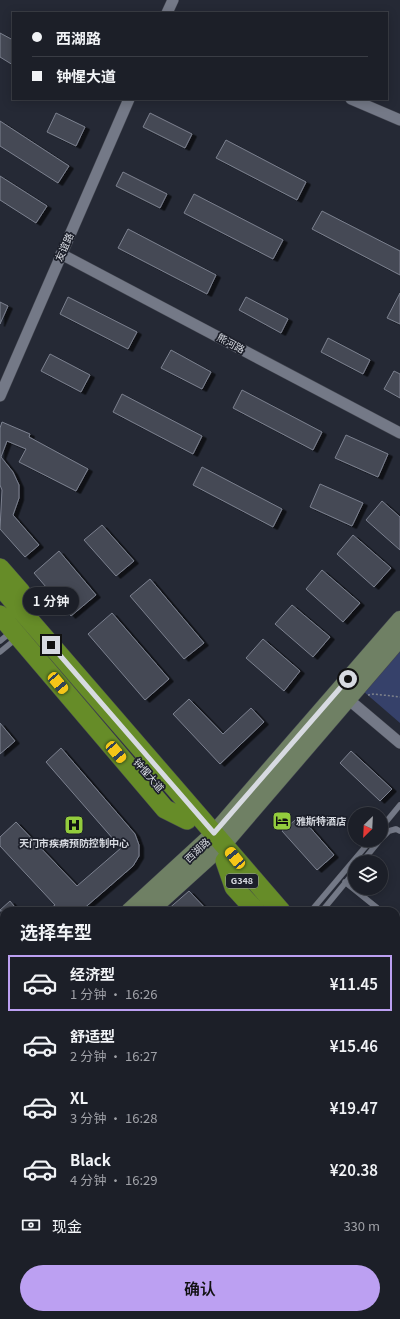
<!DOCTYPE html>
<html lang="zh">
<head>
<meta charset="utf-8">
<style>
	:root { --surface:#1c1f28; --page:#252730; --text:#f1f3f6; --muted:#a0a2a8; --line:#3a3d45; --accent:#bca0f2 }
	body { margin:0; font-family:Georgia,"Noto Sans SC",serif; background:var(--page); color:var(--text); height:100vh; display:flex; flex-direction:column; font-size:15px; white-space:nowrap }
	* { box-sizing:border-box; margin:0 }
	p { font-size:13px; color:var(--muted) }
	.icon { flex:none; width:22px; height:22px; fill:none; stroke:currentColor; stroke-width:2; stroke-linecap:round; stroke-linejoin:round }
	.map { position:relative; flex:1; overflow:hidden }
	.details { position:absolute; left:0px; top:907px; width:400px; height:412px; display:flex; flex-direction:column; background:var(--surface); border-radius:12px 12px 0 0; box-shadow:0 2px 10px #0003,0 0 0 1px var(--line) }
	.details>* { flex:none }
	.banner { position:absolute; left:12px; top:12px; width:376px; height:88px; border-radius:0px; box-shadow:0 2px 10px #0003,0 0 0 1px var(--line); display:grid; align-content:center; height:88px; padding:0 20px; background:var(--surface) }
	.needle { width:26px; rotate:204deg }
	.buttons { position:absolute; left:348px; top:807px; display:grid; gap:8px }
	.buttons a { display:grid; place-items:center; width:40px; height:40px; border-radius:50%; background:var(--surface); box-shadow:0 2px 10px #0003,0 0 0 1px var(--line); font-size:20px }
	.end { position:absolute; width:18px; height:18px; margin:-9px; border:5px solid #d7dae1; background:#111; box-shadow:0 0 0 2px #111 }
	.from { border-radius:50% }
	.bubble { position:absolute; height:28px; border-radius:14px; background:var(--surface); box-shadow:0 2px 10px #0003,0 0 0 1px var(--line); font-size:13px; font-weight:600; line-height:28px; text-align:center }
	.car { position:absolute; width:12px; height:24px; margin:-12px -6px; border-radius:5px; box-shadow:0 0 3px 1px #0007; background:linear-gradient(#f5c518 24%,#345 0 40%,#f5c518 0 76%,#345 0 86%,#f5c518 0) }
	.banner b { display:flex; align-items:center; gap:14px; height:38px; font-size:15px }
	.banner b+b { border-top:1px solid var(--line) }
	.banner i { width:10px; height:10px; background:var(--text) }
	ul { padding:0; list-style:none }
	li { display:flex; align-items:center; gap:12px; height:56px; margin:0 8px 6px; padding:0 12px; border:2px solid transparent; border-radius:0px }
	li div { flex:1 }
	li b { display:block; font-size:15px }
	li em { font-style:normal; font-weight:600 }
	li.active { border-color:var(--accent) }
	li>.icon { width:36px; height:36px; stroke-width:1.5 }
	h2 { padding:0 20px; font-size:18px; line-height:48px }
	.pay { display:flex; align-items:center; gap:10px; height:44px; padding:0 20px; font-size:15px }
	.pay p { margin-inline-start:auto }
	.action { display:flex; gap:8px; margin-top:auto; padding:8px 20px }
	.action a { flex:1; height:46px; border-radius:24px; background:var(--accent); color:#111; font-size:16px; font-weight:600; line-height:46px; text-align:center }
	.map>svg:first-child { display:block }
</style>
</head>
<body>
<div class="map">
<svg width="400" height="1319" viewBox="0 0 400 1319">
	<defs>
		<filter id="shadow"><feDropShadow dx="4.5" dy="2.5" stdDeviation="0" flood-color="#0009"/></filter>
	</defs>
	<rect width="100%" height="100%" fill="#252935"/>
	<path fill="#36416a" d="M400 649V723L363 691Z
		M177 1315H272L268 1319H177Z"/>
	<path fill="#444855" stroke="#7c818f" filter="url(#shadow)" d="M0 33 13 40V65L0 57Z
		M56 113 85 127 76 146 47 132Z
		M150 113 192 134 185 148 143 127Z
		M0 121 69 166 58 183 0 146Z
		M226 140 306 182 297 200 216 158Z
		M123 172 167 194 160 208 116 186Z
		M0 176 47 206 36 223 0 200Z
		M194 194 283 240 273 259 184 213Z
		M322 211 400 251V275L312 229Z
		M128 229 216 275 207 294 118 248Z
		M400 293V324L387 318Z
		M68 297 137 332 128 349 60 314Z
		M246 297 288 319 281 333 239 310Z
		M0 302 8 306 0 324Z
		M328 338 370 360 363 374 321 352Z
		M171 350 211 372 202 389 161 368Z
		M50 354 90 375 81 392 41 371Z
		M394 371 400 374V398L384 389Z
		M242 390 322 432 313 450 233 408Z
		M122 394 202 436 193 454 113 412Z
		M2 422 30 434 29 437 88 469 76 491 19 462 26 449 7 441 1 457 13 472 19 485V498L13 515 39 545 25 557 0 529 2 490 0 485V428Z
		M346 435 388 454 378 477 335 458Z
		M202 467 282 509 273 527 193 485Z
		M320 484 363 503 352 526 310 507Z
		M382 501 400 517V550L366 520Z
		M102 525 134 561 116 576 84 540Z
		M353 535 391 568 374 587 337 554Z
		M59 551 96 595 71 616 34 573Z
		M322 570 360 603 343 622 306 589Z
		M150 579 204 643 184 659 130 596Z
		M292 605 330 637 313 657 275 624Z
		M112 613 169 679 145 700 88 634Z
		M263 639 300 671 284 691 246 658Z
		M189 699 223 734 251 708 264 722 220 764 173 714Z
		M0 723 15 741 0 754Z
		M61 748 135 834 139 845V856L133 866 81 911H47L55 905 0 846V837L16 822 77 886 121 848 46 762Z
		M351 751 392 789 380 801 340 763Z
		M300 816 334 855 317 870 282 831Z
		M189 891 208 911H166Z
		M10 901 18 911H0V910Z"/>
	<g fill="none" stroke-linecap="round" stroke-linejoin="round">
		<defs>
			<path id="service" d="M0 641 11 632
				M0 652 17 638
				M381 828 400 805
				M381 839 389 831 396 829 400 831
				M362 862 380 840
				M345 882 381 911
				M311 911 371 840
				M322 911 355 871
				M396 923 400 926
				M0 954V956
				M390 1315 393 1319
				M12 1319 14 1315
				M289 1319 294 1315"/>
			<path id="minor" d="M167 13 173 0
				M351 99 400 120
				M61 254 400 433
				M0 396 129 99
				M348 699 400 743
				M0 1216 4 1220
				M86 1315 90 1319
				M129 1319 134 1315"/>
			<path id="secondary" d="M129 911 214 833 400 619
				M150 911 224 844 400 639
				M0 1028 4 1024
				M0 1047 4 1043"/>
			<path id="trunk" d="M0 568 21 592
				M0 586 281 911
				M0 615 165 809 187 820
				M225 861 234 887 256 911
				M396 1031 400 1036
				M396 1059 400 1063
				M396 1074 400 1078"/>
		</defs>
		<use href="#service" stroke="#42454f" stroke-width="6"/>
		<use href="#minor" stroke="#42454f" stroke-width="12"/>
		<use href="#secondary" stroke="#42454f" stroke-width="17"/>
		<use href="#trunk" stroke="#42454f" stroke-width="20"/>
		<path stroke="#7e828b" stroke-width="1.5" stroke-dasharray="2 2" stroke-linecap="butt" d="M368 695 374 694 400 697
			M0 1258 4 1263"/>
		<use href="#service" stroke="#747987" stroke-width="5.5"/>
		<use href="#minor" stroke="#747987" stroke-width="11"/>
		<use href="#secondary" stroke="#6f8064" stroke-width="16"/>
		<use href="#trunk" stroke="#668c28" stroke-width="19"/>
	</g>
	<g fill="none" stroke-linecap="round" stroke-linejoin="round">
		<path stroke="#d7dae1" stroke-width="5" d="M51 645 214 833 348 679"/>
	</g>
	<defs>
		<symbol id="hotel-square" viewBox="-11 -11 22 22"><rect x="-9" y="-9" width="18" height="18" rx="4" fill="#93cc3d" stroke="#1c1f2a"/><path d="M-6-4.5h1.5V1H6V5H4.5V3h-9V5H-6ZM-4 0a1.8 1.8 0 1 1 3.6 0ZM.5 0V-2.5h3Q6-2.5 6 0Z" fill="#111"/></symbol>
		<symbol id="hospital-square" viewBox="-11 -11 22 22"><rect x="-9" y="-9" width="18" height="18" rx="4" fill="#93cc3d" stroke="#1c1f2a"/><path d="M-5-5h3v3.5h4V-5h3V5h-3V1.5h-4V5h-3Z" fill="#111"/></symbol>
	</defs>
	<g fill-rule="evenodd">
		<use href="#hotel-square" x="271" y="810" width="22" height="22"/>
		<use href="#hospital-square" x="63" y="814" width="22" height="22"/>
	</g>
	<g text-anchor="middle" stroke-width="3.5" stroke-linejoin="round" paint-order="stroke">
		<rect fill="#1c1f2a" stroke="#9fa2aa" stroke-width="1" x="226" y="874" width="32" height="14" rx="3"/>
		<g font-size="9" font-weight="bold" fill="#d7dae1">
			<text x="242" y="884">G348</text>
		</g>
		<g font-size="10" fill="#d7dae1" stroke="#1c1f2a">
			<text transform="translate(64 247) rotate(-66)" y="4">友谊路</text>
			<text transform="translate(231 343) rotate(28)" y="4">熊河路</text>
			<text transform="translate(149 775) rotate(49)" y="4">钟惺大道</text>
			<text transform="translate(197 850) rotate(-43)" y="4">西湖路</text>
		</g>
		<g font-size="10" font-weight="bold" fill="#d7dae1" stroke="#1c1f2a" text-anchor="start">
			<text x="296" y="825">雅斯特酒店</text>
			<text x="74" y="847" text-anchor="middle">天门市疾病预防控制中心</text>
		</g>
	</g>
</svg>
<div class="buttons">
<a><svg class="needle" viewBox="-14 -14 28 28"><path d="M0-13l5 13h-10z" fill="#e53935"/><path d="M0 13l5-13h-10z" fill="#a0a2a8"/></svg></a>
<a><svg class="icon" aria-label="layers" viewBox="0 0 24 24"><path d="M12 4l9 5-9 5-9-5zM3 14l9 5 9-5"/></svg></a>
</div>
<i class="end from" style="left:348px;top:679px"></i>
<i class="end" style="left:51px;top:645px"></i>
<div class="bubble" style="left:23px;top:587px;width:56px">1 分钟</div>
<i class="car" style="left:58px;top:683px;rotate:140deg"></i>
<i class="car" style="left:116px;top:752px;rotate:140deg"></i>
<i class="car" style="left:235px;top:858px;rotate:321deg"></i>
<div class="banner">
<b><i class="from"></i>西湖路</b>
<b><i></i>钟惺大道</b>
</div>
<section class="details">
<h2>选择车型</h2>
<ul>
<li class="active"><svg class="icon" aria-label="car" viewBox="0 0 24 24"><path d="M5 17H2v-5l4-1 3-4h7l3 4 3 1v5h-3M9 17h6M6 11h13"/><circle cx="7" cy="17" r="2"/><circle cx="17" cy="17" r="2"/></svg><div><b>经济型</b><p>1 分钟 · 16:26</p></div><em>¥11.45</em></li>
<li><svg class="icon" aria-label="car" viewBox="0 0 24 24"><path d="M5 17H2v-5l4-1 3-4h7l3 4 3 1v5h-3M9 17h6M6 11h13"/><circle cx="7" cy="17" r="2"/><circle cx="17" cy="17" r="2"/></svg><div><b>舒适型</b><p>2 分钟 · 16:27</p></div><em>¥15.46</em></li>
<li><svg class="icon" aria-label="car" viewBox="0 0 24 24"><path d="M5 17H2v-5l4-1 3-4h7l3 4 3 1v5h-3M9 17h6M6 11h13"/><circle cx="7" cy="17" r="2"/><circle cx="17" cy="17" r="2"/></svg><div><b>XL</b><p>3 分钟 · 16:28</p></div><em>¥19.47</em></li>
<li><svg class="icon" aria-label="car" viewBox="0 0 24 24"><path d="M5 17H2v-5l4-1 3-4h7l3 4 3 1v5h-3M9 17h6M6 11h13"/><circle cx="7" cy="17" r="2"/><circle cx="17" cy="17" r="2"/></svg><div><b>Black</b><p>4 分钟 · 16:29</p></div><em>¥20.38</em></li>
</ul>
<div class="pay"><svg class="icon" aria-label="cash" viewBox="0 0 24 24"><path d="M3 7h18v10H3z"/><circle cx="12" cy="12" r="2"/></svg>现金<p>330 m</p></div>
<div class="action"><a>确认</a></div>
</section>
</div>
</body>
</html>
